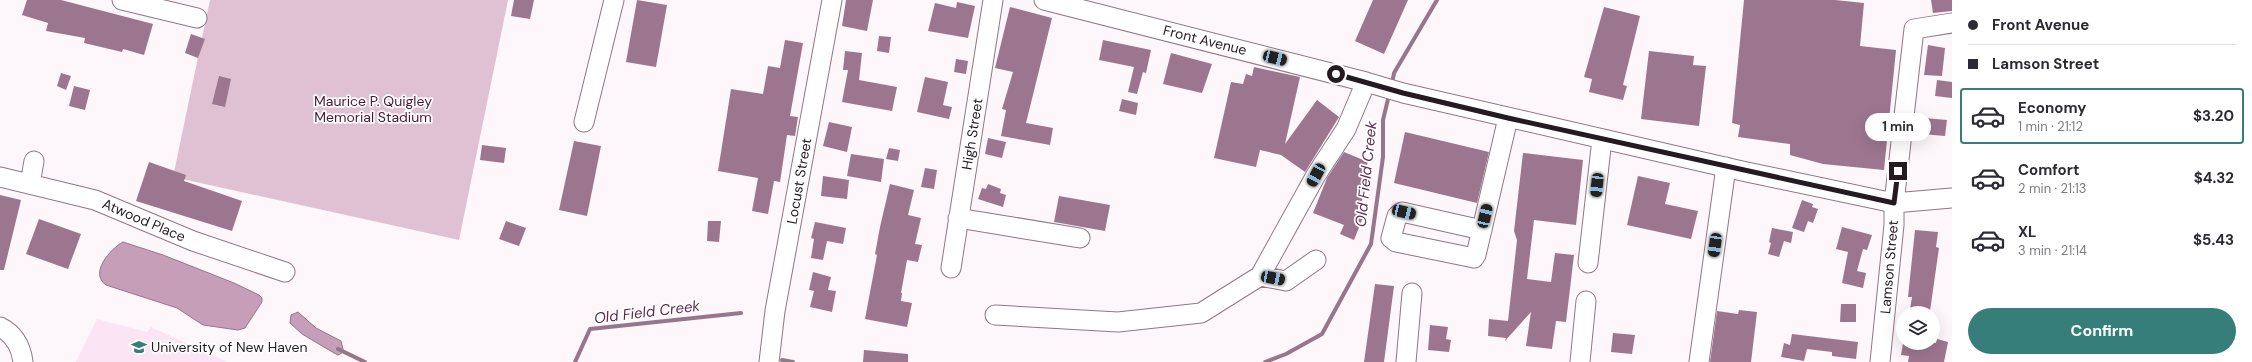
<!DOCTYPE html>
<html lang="en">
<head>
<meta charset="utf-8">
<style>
	:root { --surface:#fff; --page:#f2f2f3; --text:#2b2b33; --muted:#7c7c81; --line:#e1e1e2; --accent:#367e7a }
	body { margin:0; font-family:"DM Sans",sans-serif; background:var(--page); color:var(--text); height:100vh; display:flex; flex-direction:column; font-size:15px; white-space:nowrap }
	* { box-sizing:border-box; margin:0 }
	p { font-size:13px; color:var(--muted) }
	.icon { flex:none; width:22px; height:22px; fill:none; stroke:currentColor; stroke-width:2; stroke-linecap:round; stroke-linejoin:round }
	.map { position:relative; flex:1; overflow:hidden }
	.details { display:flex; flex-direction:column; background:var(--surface); width:300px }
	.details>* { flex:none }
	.banner { display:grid; align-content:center; height:88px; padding:0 16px; background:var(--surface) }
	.buttons { position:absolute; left:1896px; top:306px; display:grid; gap:8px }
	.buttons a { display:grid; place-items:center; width:44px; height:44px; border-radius:50%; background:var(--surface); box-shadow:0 4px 16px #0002; font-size:20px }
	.end { position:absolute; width:18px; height:18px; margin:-9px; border:5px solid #241a21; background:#fff; box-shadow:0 0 0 2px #fff }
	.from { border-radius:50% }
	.bubble { position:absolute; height:28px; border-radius:14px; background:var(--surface); box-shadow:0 4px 16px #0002; font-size:13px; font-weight:700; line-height:28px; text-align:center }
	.car { position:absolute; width:12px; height:24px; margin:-12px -6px; border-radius:5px; box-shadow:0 0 3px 1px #0007; background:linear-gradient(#222 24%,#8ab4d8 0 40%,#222 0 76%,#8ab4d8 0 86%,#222 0) }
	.banner b { display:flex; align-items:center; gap:14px; height:38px; font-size:15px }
	.banner b+b { border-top:1px solid var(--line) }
	.banner i { width:10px; height:10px; background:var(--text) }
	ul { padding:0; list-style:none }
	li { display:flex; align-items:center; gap:12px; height:56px; margin:0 8px 6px; padding:0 8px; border:2px solid transparent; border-radius:4px }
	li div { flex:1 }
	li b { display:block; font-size:15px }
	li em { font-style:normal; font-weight:700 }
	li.current { border-color:var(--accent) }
	li>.icon { width:36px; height:36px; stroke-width:1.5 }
	.primary-button { display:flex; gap:8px; margin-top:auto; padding:8px 16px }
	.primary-button a { flex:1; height:46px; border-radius:24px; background:var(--accent); color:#fff; font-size:16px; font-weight:700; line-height:46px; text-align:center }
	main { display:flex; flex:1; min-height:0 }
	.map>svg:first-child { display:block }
</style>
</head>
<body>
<main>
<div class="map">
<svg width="1952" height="362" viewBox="0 0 1952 362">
	<rect width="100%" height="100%" fill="#fdf6fa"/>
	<path fill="#fbe4f3" d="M97 319 147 332 151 327 227 362H76Z"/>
	<path fill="#e0c1d4" d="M210 0H508L459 240 173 177Z"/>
	<path fill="#c69eb8" stroke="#95768b" d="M123 242 163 255 234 283 259 295 262 298V302L245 328 238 330 203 325 177 308 106 285C89 273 110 249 123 242Z
		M298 312 316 328 341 341 343 349 342 353 338 355 334 353 302 334 290 323 291 315Z"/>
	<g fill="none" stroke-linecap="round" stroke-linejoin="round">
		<path stroke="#95768b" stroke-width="4" d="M1392 84 1394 73 1437 0
			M338 349 365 362
			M782 360 793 362
			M575 362 590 329 741 313
			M1265 362 1286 354 1322 334 1371 244 1383 157V120L1389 95"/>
	</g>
	<path fill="#9c768e" d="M27 0H61L153 24 144 55 123 49 122 52 84 43 85 38 46 31 48 23 22 15Z
		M514 0H534L530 19 511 16Z
		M637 0 667 5 656 67 626 62Z
		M846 0H873L867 31 842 26Z
		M1373 0H1408L1384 54 1355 41Z
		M1744 0H1835L1864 3 1860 46 1896 50 1884 170 1823 164 1790 155V144L1738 137 1740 125 1732 123Z
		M1931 0H1952V11L1933 13Z
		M957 2 975 6 968 38 928 31 935 3 956 8Z
		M1010 7 1052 18 1026 123 1053 128 1050 145 1001 136 1006 110 1002 109 1013 72 995 68Z
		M1604 7 1640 16 1623 85 1627 86 1623 100 1589 92 1592 79 1584 77Z
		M191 34 205 39 198 58 185 53Z
		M879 36 891 37 889 53 877 51Z
		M785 40 803 43 790 116 798 117 795 136 787 135 780 182 774 181 768 214 752 211 758 178 718 171 731 89 763 94 768 66 780 68Z
		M1103 40 1151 50 1146 73 1143 72 1137 94 1128 92 1134 67 1099 60Z
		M1928 45 1945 48 1942 76 1924 75Z
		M845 51 862 53 859 80 897 87 892 111 842 102 848 70H843Z
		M1649 51 1694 56 1693 65 1706 66 1699 126 1641 119Z
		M1171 53 1212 64 1202 93 1163 84Z
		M956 59 968 61 966 74 954 72Z
		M1254 67 1300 77 1285 144 1317 100 1339 117 1305 172 1281 155 1260 150 1256 167 1214 158 1231 82 1243 84 1246 74 1252 76Z
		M61 73 71 76 66 90 57 86Z
		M219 76 231 79 225 107 212 104Z
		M925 77 948 82 943 105 952 107 949 119 917 112Z
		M1937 80 1952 82V98L1935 96Z
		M74 86 90 90 85 110 69 106Z
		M1122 99 1138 103 1136 115 1119 111Z
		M1924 118 1947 120 1945 136 1922 134Z
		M829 122 852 127 847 152 823 146Z
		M1405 132 1489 152 1477 203 1394 183Z
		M988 138 1006 142 1002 158 985 154Z
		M574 141 601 146 587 216 559 210Z
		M482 145 506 148 504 163 480 160Z
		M889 148 900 150 898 161 886 159Z
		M1344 152 1368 162 1364 173 1372 176 1357 212 1364 215 1354 240 1340 234 1344 225 1313 213 1327 178Z
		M1523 153 1583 160 1576 225 1534 220 1527 279 1551 282 1555 253 1574 255 1566 322 1556 321 1552 349 1526 346 1531 312 1505 341 1506 338 1488 336 1489 319 1508 321 1517 240 1514 231Z
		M851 154 884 159 881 182 847 176Z
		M149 162 186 175 184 181 242 201 232 231 136 201Z
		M925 168 937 170 934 189 921 187Z
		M823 176 849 180 847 199 821 196Z
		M1638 176 1670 183 1665 204 1698 211 1691 239 1627 225Z
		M890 184 914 190 908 215 921 218 915 244 922 245 918 262 907 260 901 293H902L901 301 912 303 907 327 865 319 877 255 875 254 880 227Z
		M988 184 1001 189 1000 193 1006 195 1003 207 978 199 982 188 986 189Z
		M0 195 21 200 4 270H0Z
		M1059 196 1110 205 1105 231 1054 222Z
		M1802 200 1813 204 1812 207 1818 209 1813 223 1808 221 1804 232 1792 228Z
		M39 219 81 234 68 269 26 254Z
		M506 221 526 228 519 246 499 239Z
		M708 221H721L719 242 707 241Z
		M815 222 846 228 843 244 827 241 823 260 811 258 814 239 811 238Z
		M1842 227 1872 235 1867 250 1863 249 1857 271 1866 273 1863 288 1842 283 1848 252 1836 249Z
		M1772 228 1793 232 1791 243 1784 241 1779 257 1768 254 1771 243 1769 242Z
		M1915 230 1938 232 1936 247 1939 248 1930 311 1910 309 1912 297H1908Z
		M813 272 831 277 828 290 836 291 832 312 810 307 814 291 809 290Z
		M1375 284 1394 286 1384 362H1364Z
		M1841 304H1856V322H1840Z
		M1739 310 1757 312 1751 362H1710L1717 311 1738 314Z
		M1430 325 1448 327 1446 339 1451 340 1449 352 1428 350Z
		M1613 333 1635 335 1632 354 1611 352Z
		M1792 334 1858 342 1856 359 1832 356V352L1807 349 1804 361 1781 357 1784 343 1790 345Z
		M1937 339 1948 342 1944 362H1908L1909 356 1901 355 1903 343H1936Z
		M864 350 908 354V362H863Z"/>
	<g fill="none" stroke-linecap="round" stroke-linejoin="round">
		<defs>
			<path id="minor" d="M122 0 197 18
				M1044 0 1366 82 1403 93 1742 171 1894 203 1952 198
				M584 122 614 0
				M0 177 95 200 193 241 285 272
				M30 184 34 161
				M958 218 1080 238
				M1482 230 1402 212 1397 216 1391 238 1396 242 1474 258 1476 255 1508 118
				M1588 263 1602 139
				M951 268 993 0
				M1260 276 1286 281 1316 260
				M995 315 1118 322 1201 313 1260 276 1316 175 1346 129 1366 82
				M0 327C14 334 21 346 23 362
				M769 362 775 311 832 0
				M1406 362 1412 293
				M1580 362 1586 301
				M1699 362 1726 167
				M1880 362 1894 225V203L1914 29 1952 23"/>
		</defs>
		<use href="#minor" stroke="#917687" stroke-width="21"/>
		<use href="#minor" stroke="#fff" stroke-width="19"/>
	</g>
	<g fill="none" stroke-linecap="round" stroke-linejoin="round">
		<path stroke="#241a21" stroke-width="5" d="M1336 74 1403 93 1508 118 1894 203 1898 171"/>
	</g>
	<defs>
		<symbol id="university-bare" viewBox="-9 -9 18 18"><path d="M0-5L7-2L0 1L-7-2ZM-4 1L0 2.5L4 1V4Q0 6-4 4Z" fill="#367e7a" stroke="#fff" stroke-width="2.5" paint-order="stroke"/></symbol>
	</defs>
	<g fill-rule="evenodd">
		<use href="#university-bare" x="128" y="336" width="22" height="22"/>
	</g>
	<g text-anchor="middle" stroke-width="3.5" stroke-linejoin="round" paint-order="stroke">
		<g font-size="14" fill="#241a21" stroke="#fff">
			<text transform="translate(1205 40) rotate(14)" y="5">Front Avenue</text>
			<text transform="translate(972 134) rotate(-81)" y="5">High Street</text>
			<text transform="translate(799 181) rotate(-80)" y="5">Locust Street</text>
			<text transform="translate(144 220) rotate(23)" y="5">Atwood Place</text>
			<text transform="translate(1889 267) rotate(-85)" y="5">Lamson Street</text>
		</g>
		<g font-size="14" fill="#49183b" stroke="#fff">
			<text x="373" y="106">Maurice P. Quigley<tspan x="373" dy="16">Memorial Stadium</tspan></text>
		</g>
		<g font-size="14" fill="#241a21" stroke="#fff" text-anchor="start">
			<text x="151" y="352">University of New Haven</text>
		</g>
		<g font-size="15" font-style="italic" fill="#5f2c50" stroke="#fff">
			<text transform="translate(1366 174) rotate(-84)" y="5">Old Field Creek</text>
			<text transform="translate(647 312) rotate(-7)" y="5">Old Field Creek</text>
		</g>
	</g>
</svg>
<div class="buttons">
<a><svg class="icon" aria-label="layers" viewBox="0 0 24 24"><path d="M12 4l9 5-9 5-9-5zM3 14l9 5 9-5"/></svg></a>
</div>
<i class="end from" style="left:1336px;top:74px"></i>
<i class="end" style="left:1898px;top:171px"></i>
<div class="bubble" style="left:1865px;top:113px;width:66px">1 min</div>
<i class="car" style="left:1275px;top:58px;rotate:104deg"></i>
<i class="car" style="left:1316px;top:175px;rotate:208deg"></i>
<i class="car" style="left:1597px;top:185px;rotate:186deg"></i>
<i class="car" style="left:1404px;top:212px;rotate:103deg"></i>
<i class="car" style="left:1485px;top:216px;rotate:13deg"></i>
<i class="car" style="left:1715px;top:245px;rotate:188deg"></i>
<i class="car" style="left:1273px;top:278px;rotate:101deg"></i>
</div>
<section class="details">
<div class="banner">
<b><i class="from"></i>Front Avenue</b>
<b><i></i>Lamson Street</b>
</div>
<ul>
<li class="current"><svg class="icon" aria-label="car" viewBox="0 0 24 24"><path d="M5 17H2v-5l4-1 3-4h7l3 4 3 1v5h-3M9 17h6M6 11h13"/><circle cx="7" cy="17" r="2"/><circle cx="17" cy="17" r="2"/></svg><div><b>Economy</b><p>1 min · 21:12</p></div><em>$3.20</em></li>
<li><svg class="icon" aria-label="car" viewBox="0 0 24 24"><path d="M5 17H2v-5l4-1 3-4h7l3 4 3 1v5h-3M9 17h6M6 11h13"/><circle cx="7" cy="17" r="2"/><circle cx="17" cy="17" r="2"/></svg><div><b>Comfort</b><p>2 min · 21:13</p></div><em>$4.32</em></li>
<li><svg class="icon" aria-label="car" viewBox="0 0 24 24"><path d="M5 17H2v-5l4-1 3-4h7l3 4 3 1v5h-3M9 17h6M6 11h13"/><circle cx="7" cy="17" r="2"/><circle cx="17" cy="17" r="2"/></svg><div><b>XL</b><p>3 min · 21:14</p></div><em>$5.43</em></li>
</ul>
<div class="primary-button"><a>Confirm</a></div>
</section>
</main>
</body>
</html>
